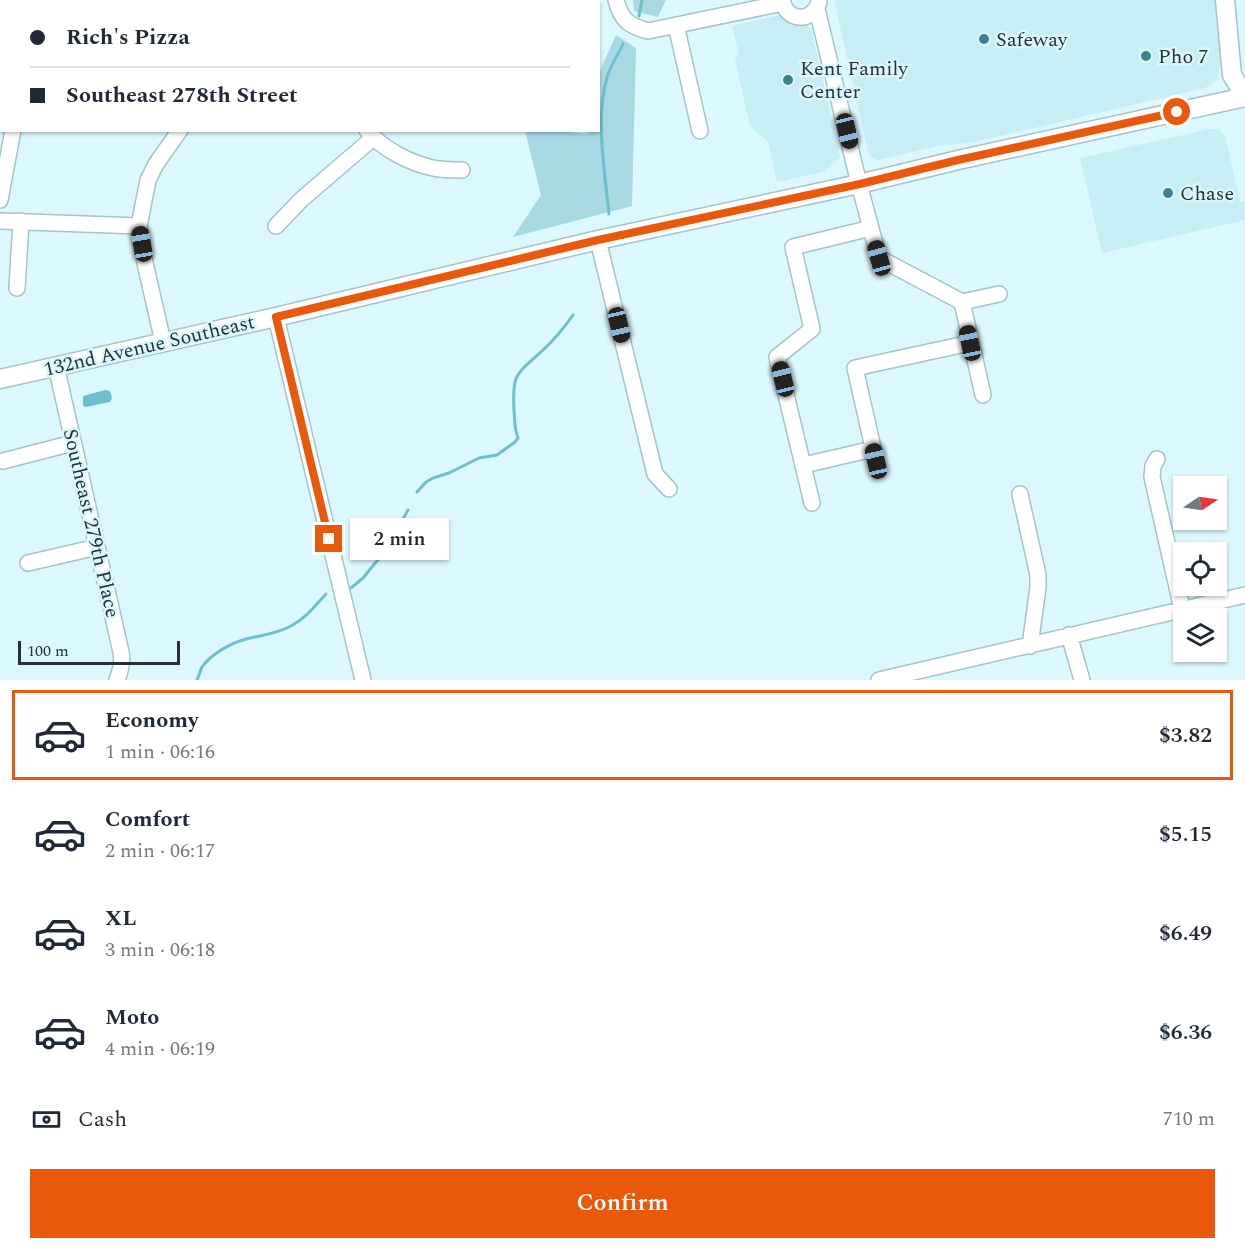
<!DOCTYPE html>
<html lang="en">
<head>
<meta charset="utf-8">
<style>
	:root { --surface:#fff; --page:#f2f2f3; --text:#1f2937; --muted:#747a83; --line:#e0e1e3; --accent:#ea580c }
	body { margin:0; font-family:Spectral,serif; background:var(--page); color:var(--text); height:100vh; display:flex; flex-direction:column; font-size:22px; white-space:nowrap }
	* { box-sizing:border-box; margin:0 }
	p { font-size:20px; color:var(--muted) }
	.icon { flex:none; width:33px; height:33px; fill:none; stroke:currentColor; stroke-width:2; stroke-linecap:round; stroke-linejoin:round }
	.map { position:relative; height:680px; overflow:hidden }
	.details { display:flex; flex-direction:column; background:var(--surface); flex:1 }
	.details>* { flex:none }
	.hud { position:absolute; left:0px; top:0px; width:600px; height:132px; box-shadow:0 2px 4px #0004; display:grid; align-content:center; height:132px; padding:0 30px; background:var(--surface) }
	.needle { width:39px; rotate:77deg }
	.fabs { position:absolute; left:1173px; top:476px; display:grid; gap:12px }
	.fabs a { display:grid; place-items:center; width:54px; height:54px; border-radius:0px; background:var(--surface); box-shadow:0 2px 4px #0004; font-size:30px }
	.scale { position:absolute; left:18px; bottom:15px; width:162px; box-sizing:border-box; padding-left:6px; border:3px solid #253133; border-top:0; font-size:16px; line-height:21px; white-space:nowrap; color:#253133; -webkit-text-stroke:4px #dbf8fe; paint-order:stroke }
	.end { position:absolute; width:27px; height:27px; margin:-14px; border:8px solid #ea580c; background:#fff; box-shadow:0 0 0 3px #fff }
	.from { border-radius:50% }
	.bubble { position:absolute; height:42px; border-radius:0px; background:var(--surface); box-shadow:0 2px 4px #0004; font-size:20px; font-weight:600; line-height:42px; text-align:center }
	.car { position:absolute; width:18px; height:36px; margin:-18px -9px; border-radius:8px; box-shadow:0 0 4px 2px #0007; background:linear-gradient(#222 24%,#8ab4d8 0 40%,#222 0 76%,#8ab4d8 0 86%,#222 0) }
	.hud b { display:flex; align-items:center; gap:21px; height:57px; font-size:22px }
	.hud b+b { border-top:2px solid var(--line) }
	.hud i { width:15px; height:15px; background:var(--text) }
	ul { padding:10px 0 0; list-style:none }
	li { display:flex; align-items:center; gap:18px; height:90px; margin:0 12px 9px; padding:0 18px; border:3px solid transparent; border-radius:0px }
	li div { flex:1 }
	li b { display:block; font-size:22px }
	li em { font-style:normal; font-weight:600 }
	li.active { border-color:var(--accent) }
	li>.icon { width:54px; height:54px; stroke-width:1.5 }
	.pay { display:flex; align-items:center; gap:15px; height:66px; padding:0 30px; font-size:22px }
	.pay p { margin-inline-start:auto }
	.button { display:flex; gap:12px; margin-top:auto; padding:12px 30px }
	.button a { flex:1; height:69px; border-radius:0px; background:var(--accent); color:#fff; font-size:24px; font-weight:600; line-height:69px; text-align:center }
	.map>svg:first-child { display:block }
</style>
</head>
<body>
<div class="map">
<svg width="1245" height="680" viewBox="0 0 1245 680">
	<rect width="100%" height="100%" fill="#dbf8fe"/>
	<path fill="#c7edf5" d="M834 0H1217V17L1221 60 1217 80 1205 88 970 143 942 145 878 160 869 156Z
		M780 15 811 28 840 157 823 172 777 182 768 142 750 126 735 60 739 53 732 26Z
		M1210 129H1219L1222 132 1225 136 1240 202H1245V220L1102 253 1080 158Z"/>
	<path fill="#a8d9e3" d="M633 0H666L658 17 634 11Z
		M616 35 636 48 632 206 513 237 541 195 525 131H568L569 132 587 134 588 131 598 130 599 73Z"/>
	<path fill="#6ebecd" d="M105 390 110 391 112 398 110 402 86 407 83 406V396Z"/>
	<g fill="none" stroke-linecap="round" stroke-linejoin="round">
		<path stroke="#6ebecd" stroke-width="3" d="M639 16 642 0
			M609 214C605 174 595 117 607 78 610 66 618 55 623 44
			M417 492 426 482 433 478 449 473 479 458 497 455 515 442 518 438C514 428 515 421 514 410 512 373 516 375 542 351 554 340 564 328 573 315
			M351 588 363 578 376 562 392 545 395 533 408 510
			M197 680C199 676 200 671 202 667 211 654 231 643 246 639 262 635 276 634 291 626 305 619 315 606 326 594"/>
		<defs>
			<path id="minor" d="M105 0 107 2
				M616 0C621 20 629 26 648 31L783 3
				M782 0C787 22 812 23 819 2
				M299 2 300 0
				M817 9 859 184 879 258 962 302 983 395
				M676 25 700 131
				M367 130C382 149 410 163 433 168 442 170 452 170 462 170
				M0 200 13 130
				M0 221 139 226
				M276 226 302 199 373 138
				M598 240 655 474 669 489
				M17 288 21 221
				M962 302 999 294
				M276 317 363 680
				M163 342 145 263 139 226 148 180 156 164 180 130
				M56 366 121 652C123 662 121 670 117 680
				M1157 459 1153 466 1152 477 1182 609
				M3 461 73 443
				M876 461 855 368 970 343
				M804 465 873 449
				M1020 494 1038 575V587L1030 646
				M812 503 777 357 812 329 793 247 871 228
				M28 563 97 547
				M1069 635 1082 680
				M879 680 1245 595"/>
			<path id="major" d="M1225 0 1232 75 1245 96
				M0 379 276 317 598 240 859 184 958 160 1245 97"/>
		</defs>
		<use href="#minor" stroke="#a6c3c8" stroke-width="18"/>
		<use href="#major" stroke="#a6c3c8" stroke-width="21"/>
		<use href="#minor" stroke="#fff" stroke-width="15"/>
		<use href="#major" stroke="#fff" stroke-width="18"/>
	</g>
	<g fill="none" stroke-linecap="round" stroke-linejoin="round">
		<path stroke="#ea580c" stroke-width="8" d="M329 539 276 317 598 240 860 184 958 160 1177 112"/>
	</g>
	<g fill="#3d828f" stroke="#dbf8fe" stroke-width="2">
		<circle cx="984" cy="39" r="6"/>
		<circle cx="1146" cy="56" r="6"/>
		<circle cx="788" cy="80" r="6"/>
		<circle cx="1168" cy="193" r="6"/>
	</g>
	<g text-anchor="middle" stroke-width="5" stroke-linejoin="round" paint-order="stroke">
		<g font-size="20" fill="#253133" stroke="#dbf8fe" text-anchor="start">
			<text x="996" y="46">Safeway</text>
			<text x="1158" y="63">Pho 7</text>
			<text x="800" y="75">Kent Family<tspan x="800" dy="23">Center</tspan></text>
			<text x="1180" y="200">Chase</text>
		</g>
		<g font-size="20" fill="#253133" stroke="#dbf8fe">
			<text transform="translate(149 345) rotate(-13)" y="7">132nd Avenue Southeast</text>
			<text transform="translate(92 523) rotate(77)" y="7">Southeast 279th Place</text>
		</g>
	</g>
</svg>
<div class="fabs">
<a><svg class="needle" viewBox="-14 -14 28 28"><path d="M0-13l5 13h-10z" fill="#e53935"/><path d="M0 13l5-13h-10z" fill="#747a83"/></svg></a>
<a><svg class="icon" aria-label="locate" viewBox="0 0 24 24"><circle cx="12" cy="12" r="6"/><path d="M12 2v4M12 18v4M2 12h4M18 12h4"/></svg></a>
<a><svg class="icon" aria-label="layers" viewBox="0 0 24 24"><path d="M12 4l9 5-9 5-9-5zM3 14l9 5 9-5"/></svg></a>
</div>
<div class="scale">100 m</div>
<i class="end from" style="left:1177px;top:112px"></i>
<i class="end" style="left:329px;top:539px"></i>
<div class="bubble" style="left:350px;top:518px;width:99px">2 min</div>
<i class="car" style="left:847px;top:131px;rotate:166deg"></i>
<i class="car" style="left:142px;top:244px;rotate:350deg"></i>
<i class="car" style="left:879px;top:258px;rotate:344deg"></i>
<i class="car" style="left:619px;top:325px;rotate:167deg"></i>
<i class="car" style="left:970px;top:343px;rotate:348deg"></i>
<i class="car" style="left:783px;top:379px;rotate:346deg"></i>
<i class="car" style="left:876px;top:461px;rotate:347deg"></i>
<div class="hud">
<b><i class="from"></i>Rich's Pizza</b>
<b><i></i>Southeast 278th Street</b>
</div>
</div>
<section class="details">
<ul>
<li class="active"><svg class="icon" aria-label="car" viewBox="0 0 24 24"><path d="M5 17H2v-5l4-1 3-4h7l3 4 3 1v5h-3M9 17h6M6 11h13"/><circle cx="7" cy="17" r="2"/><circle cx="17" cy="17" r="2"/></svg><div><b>Economy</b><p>1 min · 06:16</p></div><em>$3.82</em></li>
<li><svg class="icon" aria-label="car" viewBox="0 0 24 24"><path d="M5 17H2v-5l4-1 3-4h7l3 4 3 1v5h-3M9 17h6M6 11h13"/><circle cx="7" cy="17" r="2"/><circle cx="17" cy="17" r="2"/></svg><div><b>Comfort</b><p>2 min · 06:17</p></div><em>$5.15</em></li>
<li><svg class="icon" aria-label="car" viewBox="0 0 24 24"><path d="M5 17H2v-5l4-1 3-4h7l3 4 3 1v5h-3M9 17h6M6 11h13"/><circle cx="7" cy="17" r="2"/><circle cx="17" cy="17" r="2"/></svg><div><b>XL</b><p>3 min · 06:18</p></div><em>$6.49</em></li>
<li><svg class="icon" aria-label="car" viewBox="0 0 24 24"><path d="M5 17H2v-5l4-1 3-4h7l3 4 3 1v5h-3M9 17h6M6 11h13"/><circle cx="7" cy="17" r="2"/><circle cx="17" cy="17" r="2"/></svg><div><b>Moto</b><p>4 min · 06:19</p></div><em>$6.36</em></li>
</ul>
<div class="pay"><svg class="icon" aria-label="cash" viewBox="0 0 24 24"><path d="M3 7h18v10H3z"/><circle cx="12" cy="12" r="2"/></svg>Cash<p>710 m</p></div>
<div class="button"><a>Confirm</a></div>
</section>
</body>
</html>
